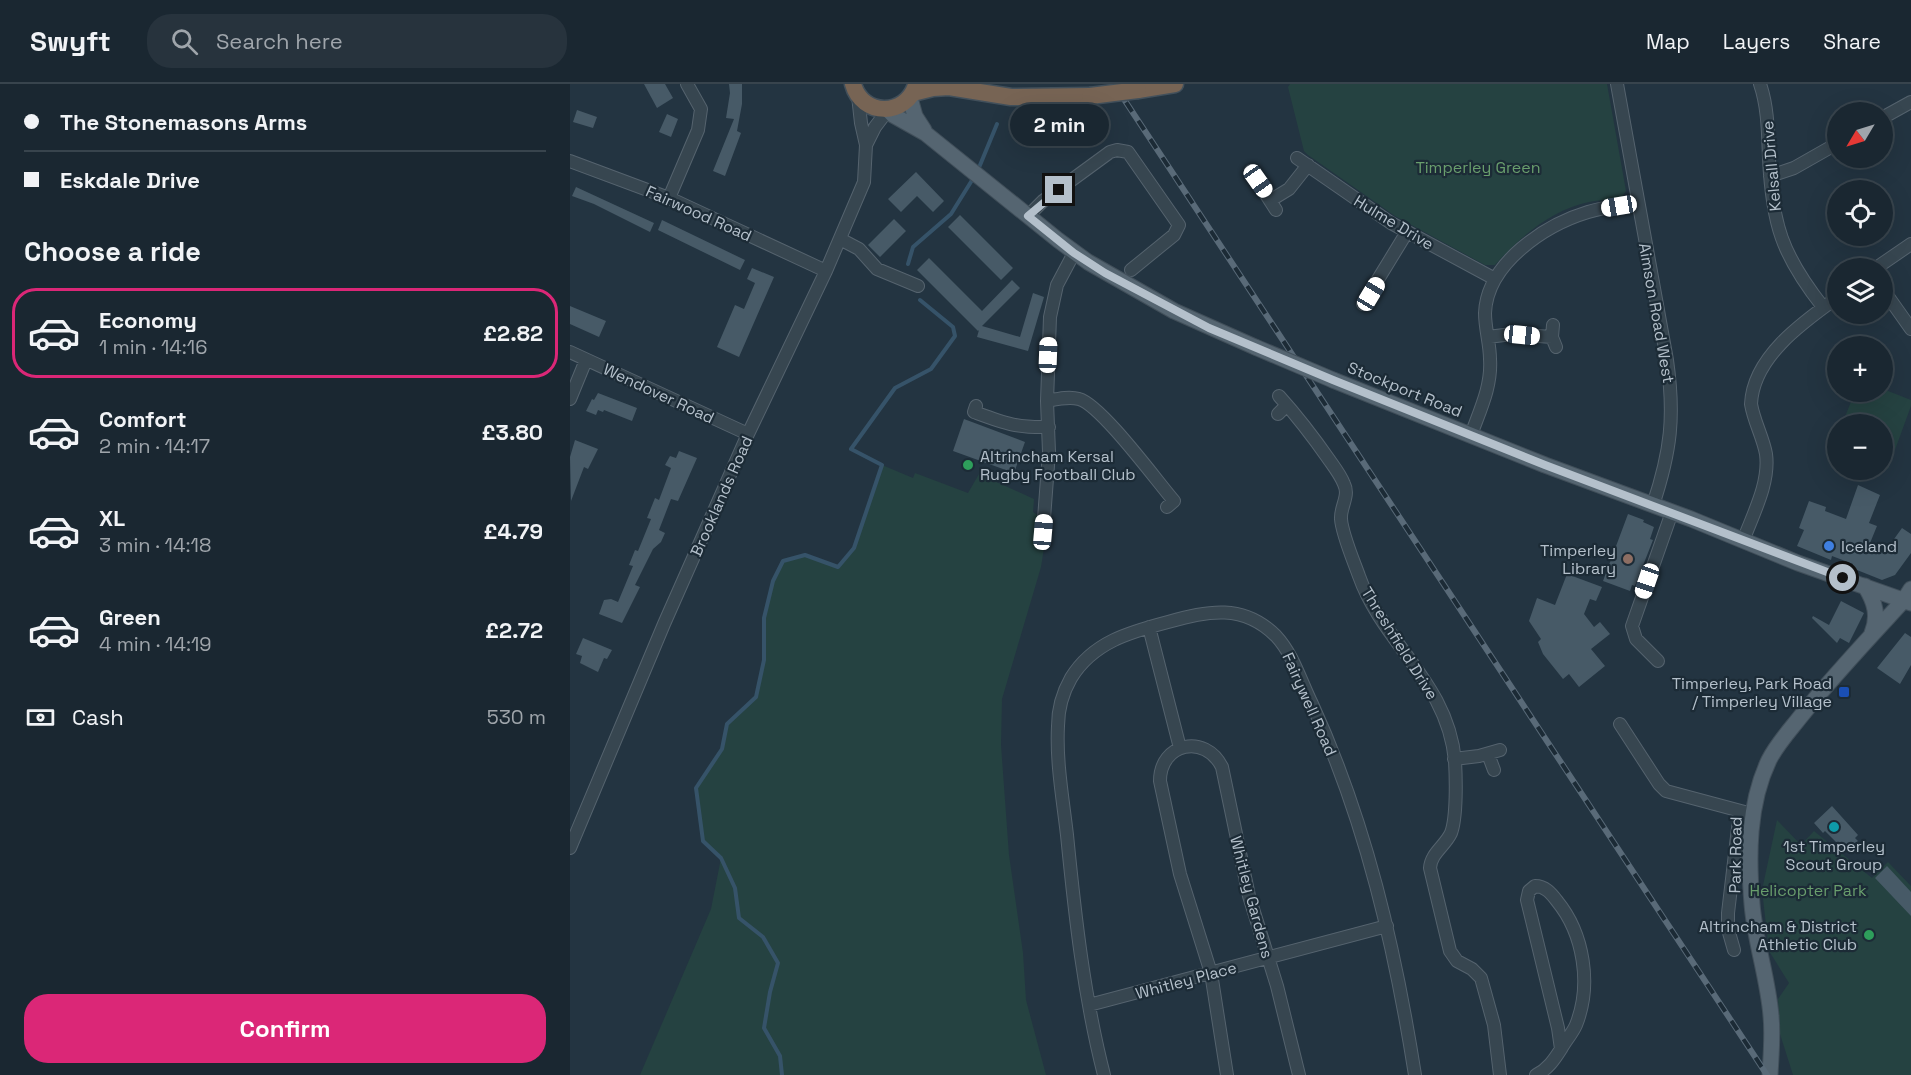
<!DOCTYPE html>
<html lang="en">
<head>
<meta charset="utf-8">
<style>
	:root { --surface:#1a2731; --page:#27333d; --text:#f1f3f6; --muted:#9fa5ab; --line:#38444d; --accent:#db2777 }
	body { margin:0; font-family:"Space Grotesk",sans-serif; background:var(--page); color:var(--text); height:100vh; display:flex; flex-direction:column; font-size:22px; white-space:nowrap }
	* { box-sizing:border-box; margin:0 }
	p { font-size:20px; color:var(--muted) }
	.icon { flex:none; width:33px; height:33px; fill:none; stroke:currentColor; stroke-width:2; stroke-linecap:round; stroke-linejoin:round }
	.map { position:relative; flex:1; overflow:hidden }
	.side { display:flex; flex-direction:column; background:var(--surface); width:570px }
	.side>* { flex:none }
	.hud { display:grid; align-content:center; height:132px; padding:0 24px; background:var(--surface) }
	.needle { width:39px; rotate:232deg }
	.fabs { position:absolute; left:1257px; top:18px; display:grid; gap:12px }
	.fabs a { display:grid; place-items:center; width:66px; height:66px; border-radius:50%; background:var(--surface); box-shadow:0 6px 24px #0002,0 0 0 2px var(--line); font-size:30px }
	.end { position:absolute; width:27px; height:27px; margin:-14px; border:8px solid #b4c0cb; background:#111; box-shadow:0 0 0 3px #111 }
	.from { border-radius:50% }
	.bubble { position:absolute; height:42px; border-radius:21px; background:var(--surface); box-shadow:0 6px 24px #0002,0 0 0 2px var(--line); font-size:20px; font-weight:700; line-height:42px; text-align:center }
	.car { position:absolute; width:18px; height:36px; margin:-18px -9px; border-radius:8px; box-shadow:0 0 4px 2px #0007; background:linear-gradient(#fff 24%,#345 0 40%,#fff 0 76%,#345 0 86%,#fff 0) }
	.hud b { display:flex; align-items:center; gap:21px; height:57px; font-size:22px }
	.hud b+b { border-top:2px solid var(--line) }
	.hud i { width:15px; height:15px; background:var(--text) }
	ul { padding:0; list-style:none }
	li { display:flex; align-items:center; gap:18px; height:90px; margin:0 12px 9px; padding:0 12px; border:3px solid transparent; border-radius:24px }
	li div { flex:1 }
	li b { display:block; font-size:22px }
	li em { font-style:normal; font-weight:700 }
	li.current { border-color:var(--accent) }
	li>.icon { width:54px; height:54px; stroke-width:1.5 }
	h2 { padding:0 24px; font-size:27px; line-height:72px }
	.pay { display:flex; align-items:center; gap:15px; height:66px; padding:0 24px; font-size:22px }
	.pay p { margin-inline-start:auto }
	.primary-button { display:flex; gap:12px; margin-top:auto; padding:12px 24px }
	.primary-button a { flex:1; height:69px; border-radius:24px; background:var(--accent); color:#fff; font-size:24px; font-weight:700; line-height:69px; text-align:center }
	header { display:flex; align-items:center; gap:36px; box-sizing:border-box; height:84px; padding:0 30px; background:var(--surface); border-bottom:2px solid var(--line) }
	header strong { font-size:28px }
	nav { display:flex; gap:33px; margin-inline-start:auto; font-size:21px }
	.search { width:420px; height:54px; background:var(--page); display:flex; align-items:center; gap:15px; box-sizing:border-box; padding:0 21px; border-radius:24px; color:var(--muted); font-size:22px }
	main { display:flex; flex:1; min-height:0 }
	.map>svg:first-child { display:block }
</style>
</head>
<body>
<header>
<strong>Swyft</strong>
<div class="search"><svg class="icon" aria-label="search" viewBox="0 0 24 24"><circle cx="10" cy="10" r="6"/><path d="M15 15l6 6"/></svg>Search here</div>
<nav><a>Map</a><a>Layers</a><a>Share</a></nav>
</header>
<main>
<section class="side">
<div class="hud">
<b><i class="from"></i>The Stonemasons Arms</b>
<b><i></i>Eskdale Drive</b>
</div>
<h2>Choose a ride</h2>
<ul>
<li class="current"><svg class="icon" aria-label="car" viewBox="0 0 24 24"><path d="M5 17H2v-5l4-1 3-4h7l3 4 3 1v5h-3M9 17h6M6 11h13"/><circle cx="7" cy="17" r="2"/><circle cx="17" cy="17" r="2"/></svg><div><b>Economy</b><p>1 min · 14:16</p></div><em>£2.82</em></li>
<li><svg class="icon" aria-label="car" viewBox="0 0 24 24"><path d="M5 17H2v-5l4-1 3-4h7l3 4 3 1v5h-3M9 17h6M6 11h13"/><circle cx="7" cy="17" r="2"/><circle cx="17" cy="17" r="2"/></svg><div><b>Comfort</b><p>2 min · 14:17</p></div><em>£3.80</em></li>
<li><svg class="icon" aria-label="car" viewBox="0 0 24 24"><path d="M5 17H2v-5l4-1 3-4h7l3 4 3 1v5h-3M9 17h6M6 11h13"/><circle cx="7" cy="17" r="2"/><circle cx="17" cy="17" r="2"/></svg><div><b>XL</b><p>3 min · 14:18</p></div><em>£4.79</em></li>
<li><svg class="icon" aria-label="car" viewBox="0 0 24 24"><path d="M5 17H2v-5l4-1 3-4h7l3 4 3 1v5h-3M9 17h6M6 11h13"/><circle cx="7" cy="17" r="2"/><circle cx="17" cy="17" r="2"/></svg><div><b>Green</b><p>4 min · 14:19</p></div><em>£2.72</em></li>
</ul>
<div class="pay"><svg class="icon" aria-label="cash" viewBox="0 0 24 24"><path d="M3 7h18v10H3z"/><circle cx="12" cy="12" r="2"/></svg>Cash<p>530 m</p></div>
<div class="primary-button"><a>Confirm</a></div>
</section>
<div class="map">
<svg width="1341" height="991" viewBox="0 0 1341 991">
	<rect width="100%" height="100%" fill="#233441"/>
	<path fill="#254241" d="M720 0H1037L1056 107 1052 113C1041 116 1029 116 1019 118 981 126 950 153 925 181H915L825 132 738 71 734 67 718 3Z
		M1313 305 1341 316V322L1318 385 1313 383 1312 340H1272L1285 308H1312Z
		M312 381 343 394 345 389 398 409 409 390 464 415 463 428 478 439 471 483 432 615 431 661 439 771 453 869 456 916 476 991H70L141 825 151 774 133 757 126 704 152 665 157 640 186 613 194 576V534L203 497 213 477 235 471 268 483 284 464Z
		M1207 736 1231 761 1244 747 1302 794 1318 778 1341 802V991H1223L1210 950 1208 915 1219 899 1199 867 1192 806Z"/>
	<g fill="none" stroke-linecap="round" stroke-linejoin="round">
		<path stroke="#365369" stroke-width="4" d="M408 86 427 40
			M338 180 343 163 381 130 404 93
			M212 991 210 972 194 944 200 908 208 879 193 853 169 834 165 804 151 774 133 757 126 704 152 665 157 640 186 613 194 576V534L203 497 213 477 235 471 268 483 284 464 312 381 281 365 325 304 361 285 385 252 383 243 350 216"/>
	</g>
	<path fill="#475a67" d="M74 0H95L103 14 87 24Z
		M159 0H172V20L167 47 171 49 155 92 143 87 164 35 156 34 160 9Z
		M7 26 27 33 23 44 3 38Z
		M97 30 108 35 101 53 89 48Z
		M346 88 374 117 363 128 347 112 331 128 318 115Z
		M6 103 84 139 80 148 24 120 2 112Z
		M390 131 443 184 431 196 378 143Z
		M324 135 336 147 310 173 298 161Z
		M92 136 175 176 170 186 88 146Z
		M359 174 412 227 442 196 450 204 412 242 450 253 463 209 474 213 458 267 407 253 409 246 408 247 347 186Z
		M182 184 204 193 169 273 147 263 165 221 174 225 185 199 177 195Z
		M0 222 36 237 29 253 0 240Z
		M28 309 67 324 62 337 34 326 33 328 28 326 26 331 16 327 22 315 24 316Z
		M394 335 455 358 444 389 383 367Z
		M5 356 28 365 18 385 14 383 1 417 0 373Z
		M109 367 127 374 108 417 101 415 89 446 95 449 91 458 83 465 65 501 70 503 52 539 29 530 34 516 41 515 48 518 63 482 59 481 65 466 68 467 81 435 77 434 85 414 89 416 101 384 95 381 100 372 106 374Z
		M1288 401 1310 411 1299 439 1307 442 1298 464 1314 469 1332 444 1341 450V469L1325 491 1312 496 1282 484 1283 480 1262 472 1261 476 1227 462 1234 446 1229 444 1239 417 1256 423 1255 427 1276 435Z
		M1058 430 1074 436 1073 438 1084 443 1080 455 1083 456 1065 502 1062 501 1060 507 1033 497Z
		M997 490 1032 503 1026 517 1020 515 1014 530 1024 543 1030 538 1040 550 1021 565 1035 582 1009 603 999 590 993 595 973 570 968 558 971 555 959 537 967 514 985 521Z
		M1271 517 1294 529 1279 559 1270 554 1267 559 1242 534 1243 532 1259 541Z
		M1335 549 1341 553V581L1330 600 1307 584Z
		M13 554 42 566 37 575 34 574 28 588 10 579 12 572 6 570Z
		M1262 722 1288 751 1285 754 1288 757 1280 765 1277 761 1273 765 1255 747 1253 749 1244 739Z
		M1317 782 1341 808V832L1305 794Z"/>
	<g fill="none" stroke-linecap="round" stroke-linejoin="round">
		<defs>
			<path id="minor" d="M1047 0 1097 276C1105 332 1101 367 1083 421
				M1190 0C1198 23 1198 49 1199 74 1202 140 1212 171 1253 223
				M1312 34 1341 18
				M296 61 305 43 318 26
				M727 74 821 139 925 195
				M0 77 99 114 256 187
				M681 87 706 126
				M1200 92 1224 84 1268 59
				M99 114 128 46 131 25 117 0
				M701 116 719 105 738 81
				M458 132 473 117 540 68 547 66 558 68 609 141 604 151 561 186
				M270 155 289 165 307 185 348 202
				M1306 184 1341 160
				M1312 204 1341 245
				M793 220 837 148
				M983 241 982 253 986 263
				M918 253 942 250 982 253
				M0 268 178 350
				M709 312C728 333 744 354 760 377 765 384 771 392 774 400 780 412 770 423 771 435 772 450 784 478 789 492 813 560 878 598 885 677 886 694 887 733 881 749 875 762 861 769 860 784L880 867 887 877 902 885 911 894 924 941 930 991
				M0 315 16 276
				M477 317C487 315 499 312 509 315 531 321 586 396 604 417L597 423
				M406 322 404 328C434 339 446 344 479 343
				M708 330 717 321
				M901 351C910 326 922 302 920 275 920 260 915 245 915 229 917 179 975 141 1018 128 1034 123 1051 121 1068 118
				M473 448 479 368 477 317 480 233 487 201 504 169
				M1173 457C1183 430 1200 399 1196 370 1193 353 1184 338 1181 320 1183 273 1233 238 1268 213
				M579 543 610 664
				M1088 577 1066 555 1062 542 1102 428
				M1050 640 1089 700 1096 707 1182 730
				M918 670 924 686
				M884 675 909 672 930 666
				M0 764 94 540 178 350 256 187 294 98 296 61 291 39 288 12
				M1164 866 1158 845V829L1170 727
				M519 921 817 842
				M534 991C514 913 505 832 497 751 493 716 486 678 488 642 488 625 493 608 501 594 523 558 560 548 598 538 638 527 673 519 706 552 723 570 731 598 742 620 796 738 825 864 845 991
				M657 991 641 889 610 790 590 697C590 659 635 649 652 683L679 812 707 902 729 991
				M966 991C978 985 984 976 991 965 996 956 1002 950 1006 941 1022 901 1014 850 987 817 981 809 975 802 965 802L959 807 957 816 988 944 991 965"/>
			<path id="major" d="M340 14 345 32 354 46
				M318 26 323 31 355 49 488 156 518 178 604 227 685 263
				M763 296 975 381 1121 435 1228 479 1341 519
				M1295 502C1305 518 1309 532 1302 549
				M1200 991C1201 971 1203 951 1201 932 1198 894 1185 858 1182 820 1178 772 1178 720 1199 676 1207 660 1220 646 1231 632 1263 592 1299 554 1334 516L1341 505"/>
			<path id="highway" d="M283 0C292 33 336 33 346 1
				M568 6 605 0
				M343 9 363 4 379 3 441 13 520 12"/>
		</defs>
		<use href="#minor" stroke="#55636e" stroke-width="14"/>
		<use href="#major" stroke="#414f5a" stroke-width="17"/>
		<use href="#highway" stroke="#42505b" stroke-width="19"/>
		<use href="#minor" stroke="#374650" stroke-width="12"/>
		<use href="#major" stroke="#556571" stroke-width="15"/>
		<use href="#highway" stroke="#776454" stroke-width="16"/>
		<defs>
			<path id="rail" d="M544 0 1197 991"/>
		</defs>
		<use href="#rail" stroke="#596a78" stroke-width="6"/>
		<use href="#rail" stroke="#1c2b36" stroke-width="4" stroke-dasharray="11" stroke-linecap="butt"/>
		<defs>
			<path id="major-bridge" d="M685 263 763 296"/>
			<path id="highway-bridge" d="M520 12 568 6"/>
		</defs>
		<use href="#major-bridge" stroke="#414f5a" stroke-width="17" stroke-linecap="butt"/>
		<use href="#highway-bridge" stroke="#42505b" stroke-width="19" stroke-linecap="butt"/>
		<use href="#major-bridge" stroke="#556571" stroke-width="15"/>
		<use href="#highway-bridge" stroke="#776454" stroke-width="16"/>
	</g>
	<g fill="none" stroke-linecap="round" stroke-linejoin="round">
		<path stroke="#b4c0cb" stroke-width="8" d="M489 106 458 132 504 169 535 189 639 244 763 296 975 381 1273 494"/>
	</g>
	<g fill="#2e9e5b" stroke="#1c2b36" stroke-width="2">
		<circle cx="398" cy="381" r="6"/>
		<circle cx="1299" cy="851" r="6"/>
	</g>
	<circle fill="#3f7fe0" stroke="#1c2b36" stroke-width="2" cx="1259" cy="462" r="6"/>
	<circle fill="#8d6e63" stroke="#1c2b36" stroke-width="2" cx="1058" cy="475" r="6"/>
	<rect fill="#1a4fb4" stroke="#1c2b36" stroke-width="2" x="1268" y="602" width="12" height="12" rx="3"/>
	<circle fill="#0f9aa8" stroke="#1c2b36" stroke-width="2" cx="1264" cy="743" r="6"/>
	<g text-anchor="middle" stroke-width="4.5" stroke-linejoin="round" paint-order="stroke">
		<g font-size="16" fill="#b4c0cb" stroke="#1c2b36">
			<text transform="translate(1201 82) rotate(-95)" y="6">Kelsall Drive</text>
			<text transform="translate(129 129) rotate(24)" y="6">Fairwood Road</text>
			<text transform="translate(824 138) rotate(31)" y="6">Hulme Drive</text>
			<text transform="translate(1087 229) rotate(80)" y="6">Aimson Road West</text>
			<text transform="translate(835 305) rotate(22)" y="6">Stockport Road</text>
			<text transform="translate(89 309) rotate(25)" y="6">Wendover Road</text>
			<text transform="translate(151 412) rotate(-66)" y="6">Brooklands Road</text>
			<text transform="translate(830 559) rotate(58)" y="6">Threshfield Drive</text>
			<text transform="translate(740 620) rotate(66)" y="6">Fairywell Road</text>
			<text transform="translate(1165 771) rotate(-89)" y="6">Park Road</text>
			<text transform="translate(682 813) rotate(75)" y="6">Whitley Gardens</text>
			<text transform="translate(616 896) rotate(-15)" y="6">Whitley Place</text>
		</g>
		<g font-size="16" fill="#699e6d" stroke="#1c2b36">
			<text x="908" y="89">Timperley Green</text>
			<text x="1238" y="812">Helicopter Park</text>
		</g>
		<g font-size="16" fill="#b4c0cb" stroke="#1c2b36" text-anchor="end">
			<text x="410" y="378" text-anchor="start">Altrincham Kersal<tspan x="410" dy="18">Rugby Football Club</tspan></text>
			<text x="1271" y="468" text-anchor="start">Iceland</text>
			<text x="1046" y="472">Timperley<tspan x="1046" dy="18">Library</tspan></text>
			<text x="1262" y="605">Timperley, Park Road<tspan x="1262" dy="18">/ Timperley Village</tspan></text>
			<text x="1264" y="768" text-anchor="middle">1st Timperley<tspan x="1264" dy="18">Scout Group</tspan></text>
			<text x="1287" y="848">Altrincham &amp; District<tspan x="1287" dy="18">Athletic Club</tspan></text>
		</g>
	</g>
</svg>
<div class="fabs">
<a><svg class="needle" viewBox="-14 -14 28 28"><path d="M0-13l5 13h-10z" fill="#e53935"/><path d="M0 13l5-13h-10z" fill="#9fa5ab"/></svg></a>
<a><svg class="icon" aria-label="locate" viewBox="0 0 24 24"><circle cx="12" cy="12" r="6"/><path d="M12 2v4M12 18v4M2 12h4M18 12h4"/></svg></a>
<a><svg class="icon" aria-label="layers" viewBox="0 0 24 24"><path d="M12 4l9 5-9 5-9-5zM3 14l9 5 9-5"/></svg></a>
<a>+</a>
<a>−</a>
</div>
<i class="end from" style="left:1273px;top:494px"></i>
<i class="end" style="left:489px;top:106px"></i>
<div class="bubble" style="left:440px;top:20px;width:99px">2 min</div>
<i class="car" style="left:688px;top:97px;rotate:145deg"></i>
<i class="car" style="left:1049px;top:122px;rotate:260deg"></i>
<i class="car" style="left:801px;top:210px;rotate:31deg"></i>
<i class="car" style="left:952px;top:251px;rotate:96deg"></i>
<i class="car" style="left:478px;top:271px;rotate:2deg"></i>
<i class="car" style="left:473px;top:448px;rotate:5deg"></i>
<i class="car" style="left:1077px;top:497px;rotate:199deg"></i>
</div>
</main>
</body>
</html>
